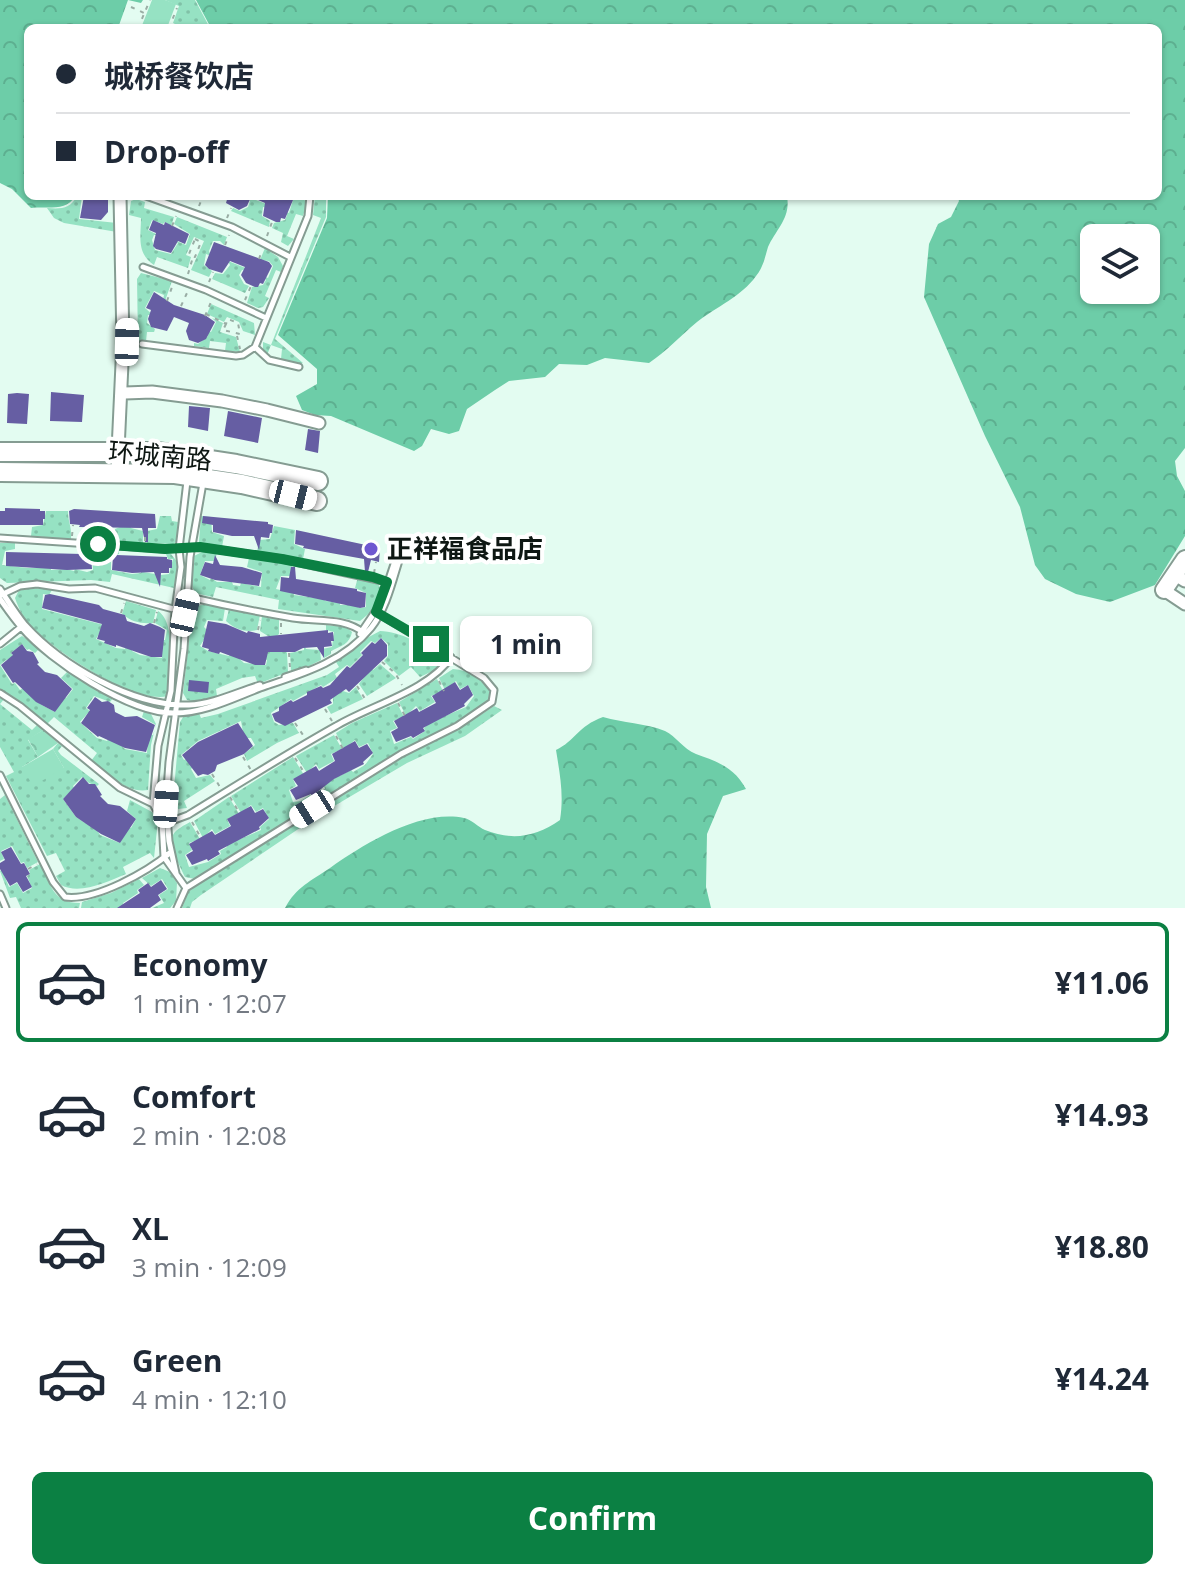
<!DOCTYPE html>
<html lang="en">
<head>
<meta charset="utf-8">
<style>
	:root { --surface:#fff; --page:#f6f6f7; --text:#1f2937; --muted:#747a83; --line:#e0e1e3; --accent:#0b8043 }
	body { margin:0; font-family:"Open Sans","Noto Sans SC",sans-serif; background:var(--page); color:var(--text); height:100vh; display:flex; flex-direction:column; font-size:30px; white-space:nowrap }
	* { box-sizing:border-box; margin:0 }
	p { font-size:26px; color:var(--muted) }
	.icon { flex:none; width:44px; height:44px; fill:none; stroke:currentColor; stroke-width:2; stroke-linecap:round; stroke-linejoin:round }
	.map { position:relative; height:908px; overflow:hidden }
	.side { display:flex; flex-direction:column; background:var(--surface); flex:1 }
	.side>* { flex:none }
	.top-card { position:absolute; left:24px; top:24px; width:1138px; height:176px; border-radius:12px; box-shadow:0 2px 6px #0004; display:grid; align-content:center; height:176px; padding:0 32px; background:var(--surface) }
	.buttons { position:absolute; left:1080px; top:224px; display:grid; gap:16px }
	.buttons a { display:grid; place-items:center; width:80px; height:80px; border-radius:12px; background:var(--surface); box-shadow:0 2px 6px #0004; font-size:40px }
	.end { position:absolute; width:36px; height:36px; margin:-18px; border:10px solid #0b8043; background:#fff; box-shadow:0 0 0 4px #fff }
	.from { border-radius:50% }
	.bubble { position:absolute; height:56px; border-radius:12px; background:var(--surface); box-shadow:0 2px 6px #0004; font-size:26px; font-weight:700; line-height:56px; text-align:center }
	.car { position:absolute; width:24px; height:48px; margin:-24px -12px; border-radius:10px; box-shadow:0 0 6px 2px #0007; background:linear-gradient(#fff 24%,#345 0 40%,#fff 0 76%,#345 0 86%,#fff 0) }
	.top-card b { display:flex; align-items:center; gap:28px; height:76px; font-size:30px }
	.top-card b+b { border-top:2px solid var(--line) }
	.top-card i { width:20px; height:20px; background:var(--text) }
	ul { padding:14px 0 0; list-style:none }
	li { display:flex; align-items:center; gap:24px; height:120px; margin:0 16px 12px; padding:0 16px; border:4px solid transparent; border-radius:12px }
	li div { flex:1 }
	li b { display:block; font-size:30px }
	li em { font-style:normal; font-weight:700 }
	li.on { border-color:var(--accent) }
	li>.icon { width:72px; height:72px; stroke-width:1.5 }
	.cta { display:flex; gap:16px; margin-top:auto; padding:16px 32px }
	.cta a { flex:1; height:92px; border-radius:12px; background:var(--accent); color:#fff; font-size:32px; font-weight:700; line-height:92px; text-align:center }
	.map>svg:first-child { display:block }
</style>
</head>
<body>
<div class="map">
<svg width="1185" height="908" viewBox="0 0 1185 908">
	<defs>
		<pattern id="grass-dots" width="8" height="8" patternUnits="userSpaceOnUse" patternTransform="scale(2)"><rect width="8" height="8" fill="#96e2c3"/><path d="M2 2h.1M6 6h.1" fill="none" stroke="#80c1a7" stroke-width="1.8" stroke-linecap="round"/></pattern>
		<pattern id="forest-crowns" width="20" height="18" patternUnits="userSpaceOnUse" patternTransform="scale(2)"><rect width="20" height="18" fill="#6dcda8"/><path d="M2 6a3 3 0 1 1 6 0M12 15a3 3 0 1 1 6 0" fill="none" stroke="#5daf90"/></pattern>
		<pattern id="park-crowns" width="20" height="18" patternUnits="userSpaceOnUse" patternTransform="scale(2)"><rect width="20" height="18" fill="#96e2c3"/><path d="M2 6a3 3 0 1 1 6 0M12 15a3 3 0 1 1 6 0" fill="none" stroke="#80c1a7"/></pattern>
	</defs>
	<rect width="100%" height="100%" fill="#e3fcf1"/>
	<path fill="url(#grass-dots)" d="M165 0H195L210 28H183L173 23 179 6Z
		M77 196H82L79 219 117 223V232L64 223 54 218 47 208C61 209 70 209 77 196Z
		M290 196H304L306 206 303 216 296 214 287 236 294 239 288 246 281 242 283 233 272 228 274 223 285 220 287 215 284 211 289 213 293 200Z
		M315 196H326V217L275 339 303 363 298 365 281 359 282 349 271 345 267 355 263 352V342L271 345 321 218 313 215Z
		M248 197 269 205 268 208 263 207 262 216 270 221 269 227 231 211 233 208 240 211 248 207 250 201Z
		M136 199 145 202 144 208 174 217 171 226 165 222 163 224 152 220 148 230 158 235H154L152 240 155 250 171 254 178 243 174 240 186 245 190 234 174 224 177 217 227 237 224 245 220 241H213L209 251 211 256 206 254 204 265 212 271 209 277 191 270 204 241 194 237 186 255 191 257 188 268 157 257 154 265C136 253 141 236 141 218L129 215 131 201Z
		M265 248 278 257 283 266 281 272 276 270 265 296 269 298 263 307 258 308 247 303 252 287 263 285 266 280 263 276 268 278 273 266 269 261 260 260Z
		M228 261 248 269 242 270 239 275 244 284 249 286 245 293 212 279 215 273 223 274 230 265Z
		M141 273 172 281 165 301 163 300 164 295 154 291 145 308 153 315H148L147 323 155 329 154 332H147L146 341 138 342 137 279Z
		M211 304 254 323 255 335 243 331 239 322 227 317 224 322 207 314Z
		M212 318 223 323 220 332 236 337 240 352 225 351 226 343 210 341 209 348 194 346V343L198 344 208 336 205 334 206 330 211 332 216 322Z
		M46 511H68C68 523 72 526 71 539L31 536 32 527 43 525Z
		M160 516H171L172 521 178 522 177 541 173 544 147 543V531L157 529Z
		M201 516 211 517 212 532 224 536 222 547 199 542Z
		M130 523 131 528 143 531V544L115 542V529Z
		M274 526 295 530 294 544 305 549 303 559 257 552 259 540 270 539Z
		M0 543H15V549L5 551 2 565 27 568H51V570L66 569 74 571 75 569 87 572 93 570 92 556 83 555 81 553 82 546 119 549V554L111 556V570L132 574 141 573 142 567 143 572 161 575 169 574 173 559H168L166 554H171L178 563 174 588 112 574 110 582 91 580 7 583 0 578Z
		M204 551 217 553 215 561H205L200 575 210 580 211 578 217 582H232L233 585 240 586 241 583 261 587 262 572 247 567 249 558 292 565 291 576H281L276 589 294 593V595L324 599 325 601 340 602V605H353L360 608 366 607V593L355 588 358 577 377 582 382 591 372 611 360 621 278 609 279 600 216 587 213 597 199 594 193 589 192 585 194 556Z
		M36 588 52 590 49 595 43 594 42 609 104 625 96 639 116 648 125 649 127 643 133 645 132 651 140 655 162 658 161 640H165L167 630 155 623 158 611C177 623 170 675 168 696 134 705 53 650 30 625 23 618 18 607 15 598L19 590Z
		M126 601 156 610 153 623C141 624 132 622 122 614Z
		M208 604 225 608 223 621 207 620 204 627 209 632 200 646 208 651 229 656 231 651 244 663 266 665 267 660 265 659 271 638 260 631 262 616 279 619V634L277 636 287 653 288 672 258 684 255 676 242 678 216 689 217 696 194 702 187 700 183 693 192 615 196 606Z
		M229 609 260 615 257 630C245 633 235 629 226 621Z
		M326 625 346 627 352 632C350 644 341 646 331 651V654L324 658 322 649 332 647 334 632 326 630Z
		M380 631C400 632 425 643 437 659V669L420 677 411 667 399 676 384 661 388 656V644L381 638 375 643 371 641 360 652 362 655 350 667 347 665 335 674 337 678 323 687 321 685 293 701 291 699 271 713 274 722 279 725 293 723 299 733 277 743 247 761 244 754 255 745 251 738H244L241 721 198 741 181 755 184 760 186 759 194 766 191 769 196 778 210 775 215 781 184 801 187 808 178 809 173 800 180 722 185 714 198 711 201 718 218 714 327 675 339 667 336 662 365 639Z
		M22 636 40 648 35 653 29 649 27 650 22 644 11 653 15 658 6 660 0 665 12 684 15 683 20 690 26 686C39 706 37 702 55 712L62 696 66 698 73 689 61 678 68 671 114 697 110 702 94 696 86 708 92 713H88L80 722 97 738 107 741 111 735 125 749 147 753 148 734 153 735 156 725 142 717 144 711 151 714 156 724 151 745 148 790C127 794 106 773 91 761L97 753 54 717 47 724 14 697 0 690V650Z
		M304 644 306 649 320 650 321 660 307 667 291 671 290 653 304 650Z
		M380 664 396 678 367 696 359 684 371 668 373 670Z
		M453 669C469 670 481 678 490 691V699L454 724 365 773 195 879 185 877C180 867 169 847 173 835 176 829 185 825 190 822L200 839 189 843 192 850 185 855 189 867 208 862 221 854 220 851 227 847 226 845 261 830 260 827 269 819 263 808 256 812 251 805 241 813 231 796 293 757 304 775 293 779 296 786 289 790 293 802 301 801 310 795 312 797 325 789 324 786 339 775 340 776 351 770 353 772 365 765 373 754 368 743 359 747 355 740 344 749 336 733 352 723 397 703 404 717 393 721 397 728 390 731 394 744 411 737 413 739 425 731 424 728 431 722 466 707 474 696 468 685 460 689 456 681 445 690 439 678Z
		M437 679 443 691 431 696 435 702 420 711 416 706 406 716 399 702Z
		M356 687 363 699 331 714 327 707 333 704V694L340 690 349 693Z
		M0 696 5 698 0 704 32 730 37 725 43 730 28 740 38 757 22 767 64 768 53 749 58 743 62 746 58 751 61 755 99 784 97 786 89 783 82 777 73 786 77 792 68 794 63 799 76 817 85 823 90 818 100 835 120 843 127 827 131 828 136 819 127 811 130 800 152 812 158 820 154 858 150 853 123 867 126 874C107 882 80 895 61 885L56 876 65 871 56 853 47 856 6 776 14 772 0 747Z
		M494 706 502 710 465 736 407 763 319 815 201 895 192 902 190 908H182L188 892 210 875 391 762C425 742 462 729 494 706Z
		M334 735 342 749 331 754 334 761 319 769 316 764 307 773 296 756Z
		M5 795 38 862 27 868 24 862 21 863 12 846 1 851 4 859 0 861V799Z
		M229 797 239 814 227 819 230 826 215 834 212 829 203 838 194 821Z
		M40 864C51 885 53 903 80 903L79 908H21L16 897 10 898 0 871 2 870 9 887 17 883 23 893 32 888 27 876 30 874 29 870Z
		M160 868 170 872 177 883 176 901 170 908H152L164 903 159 895 168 889 162 879 151 886 142 878Z
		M139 879 144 885 137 890 138 893 123 903 125 908H81L82 902 111 893Z"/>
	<path fill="url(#forest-crowns)" fill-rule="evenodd" d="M0 0H143L141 3 128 0 118 28H28V196H75C67 212 47 206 31 208L12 189 0 183Z
		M196 0H1185V448L1175 461 1177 476 1185 491V536L1155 585 1110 602 1076 594 1045 579 1035 565 1020 507 985 436 924 297 929 244 938 224 951 217 959 201 957 196H1158V28H211ZM1146 238V290H1094V238Z
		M328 196H787C791 218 776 229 768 247 765 257 763 268 756 276 742 296 716 307 697 322 680 336 667 351 649 363L605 358 587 365 559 364 545 377 509 381 495 390 467 409 459 431 449 434 431 429 422 446 414 451 331 416 315 415 302 410 296 396 317 384V369L278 335 327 218Z
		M603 717C623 723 645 723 665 731 676 736 683 749 696 754 718 762 734 767 746 789L723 796 707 834 706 887 711 908H285C296 887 311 881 330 868 364 844 420 809 464 818 471 819 478 827 485 830 512 841 536 837 560 820 564 795 560 775 556 750 575 741 578 726 603 717Z"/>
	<path fill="url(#park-crowns)" d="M43 730 58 743 38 757 28 739Z"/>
	<path fill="#96e2c3" d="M152 0H165L176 4 167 28H141Z
		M53 749 64 768 33 786 22 767Z"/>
	<path fill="#665ea3" d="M84 196H108V212L101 220 80 218Z
		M228 196H290L289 199 293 200 285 219 281 218 280 222H276L263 216 265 203 251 197 247 206 239 210 226 203Z
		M153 220 164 225 165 222 189 234 185 244 178 241 171 253 156 249 153 246 156 233 149 230Z
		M214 242 269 262 272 266 263 284 260 283 258 287H255L246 283 241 275 245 267 230 261 222 273 209 269 205 265Z
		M154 292 174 305 205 315 215 322 206 339 198 343 189 340 186 331 189 323 174 317 167 331 151 327 148 319 151 310 146 308Z
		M51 392 84 395 82 422 50 421Z
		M17 393 29 394 27 424 7 423 8 394Z
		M189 406 210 408 208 431 188 427Z
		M228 411 262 418 258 443 224 436Z
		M308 429 320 431 318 453 305 450Z
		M5 508 40 509V511H45V519H43V525H0V511H5Z
		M74 509 155 514 156 528H148V542H145L142 528 79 527 80 525 70 524 69 511Z
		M203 516 268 522V524L273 525 272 533H270L269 538 261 537 259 550 254 536H232L213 532V525L202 523Z
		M296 530 380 548 379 562 371 560 368 572H365L364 559 303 548 304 546 295 544Z
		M6 552 82 554V556H91L92 569 67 570 6 566Z
		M117 555 167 557V559L172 560V568H169V573H161L160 587 154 572 132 573 112 570 113 556Z
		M215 555 220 565 242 567 262 573 259 586 215 580 200 575 205 562 213 564Z
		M291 567H295L296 579 357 589V591L366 593 365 607 360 608 280 591 281 577 289 578Z
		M50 594 99 605 103 609 125 615 127 621 144 626 150 623 160 627 165 630 162 657H151L116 645V647L104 643 105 641 97 639 102 624 42 608 45 595Z
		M208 621 226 624 247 633 248 631 260 634V637L328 630V633L333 632 334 641H331L332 646 324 647V658L317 647 303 648 295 652H268L265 665H255L220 652 219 654 208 651 209 649 202 647Z
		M381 638 387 645V656L349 692 346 689 330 700 332 703 285 726 275 721 272 714 279 711V707L291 700 293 702 307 695V692L321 686 323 688 330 685 347 666 350 668 363 655 361 653 372 642 375 644Z
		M22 644 27 651 33 652 39 663 37 664 45 672 57 675 72 689 55 712 36 702 15 682 13 683 1 665 13 655 11 653Z
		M189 680 209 682 208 693 188 691Z
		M455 682 460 690 468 685 473 695 464 704 465 706 423 728 425 731 413 738 411 736 396 742 391 732 398 728 394 721 417 708 419 712 436 703 432 696Z
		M95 697 102 702 108 701 114 705 115 712 125 717 137 716 155 725 146 752 125 748 99 736 98 737 81 723 90 710 87 708Z
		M238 723 253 746 244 754 217 765 215 771 208 775 203 774 198 776 182 755 198 742Z
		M355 741 359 748 367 744 373 753 363 762 364 764 334 779 312 796 311 794 296 800 290 790 298 786 293 779 316 766 319 771 335 761 332 754Z
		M83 777 89 784H95L102 795 100 796 108 804 120 806 136 819 120 843 101 834 76 817 63 799Z
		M251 806 255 813 263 809 269 818 259 827 260 829 218 851 220 854 208 861 207 859 192 865 186 855 193 851 189 844 212 831 215 835 231 826 227 819Z
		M11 847 21 864 24 863 30 874 26 876 32 887 23 892 17 882 10 886 0 869V863L5 860 1 852Z
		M161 880 167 889 158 895 161 900 150 908H117L140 893 138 890 148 883 151 887Z"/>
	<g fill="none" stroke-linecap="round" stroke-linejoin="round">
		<defs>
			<path id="lane" d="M146 196 232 227 290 257
				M143 267 206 290 266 318
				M142 344 236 356 243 355 255 347 308 216 310 196
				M255 347 269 360 299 367
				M0 538 165 549 200 547 282 559 387 582
				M0 589C8 601 16 614 25 625 61 665 133 707 189 705 213 704 237 692 260 685
				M1 595 20 586 37 584 69 589 95 588 177 610
				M189 597C223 605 258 612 293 618 318 622 344 617 364 633
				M0 599C7 609 14 619 22 628 50 661 129 713 173 713 205 714 237 696 266 686 305 673 344 661 371 628 390 604 394 571 405 543
				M360 634 381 603 394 564
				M0 644 21 627
				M285 677 306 670
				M0 693 20 706 120 788 153 804
				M0 775 53 882 65 897C96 901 147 872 171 852
				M169 822 188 815C237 785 286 754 336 726 369 706 430 690 451 657
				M176 873 169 841 166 804 169 762 184 649 190 557 203 483
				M186 888 164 857 162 820 153 804 158 746 171 691 175 610 181 567 179 549 187 481
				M0 894 6 908
				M177 908 186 888 401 754 457 726 492 702 494 690 484 678 376 612"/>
			<path id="street" d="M125 393 152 392 222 401 267 410 319 423
				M117 472 123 342 120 196
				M1175 575 1185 581
				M1164 590 1185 604"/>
			<path id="secondary" d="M1164 590 1185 559"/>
			<path id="primary" d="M0 452H157L236 464 318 481
				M0 472 175 474 242 484 317 501"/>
		</defs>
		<use href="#lane" stroke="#859c92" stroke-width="9"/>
		<use href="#street" stroke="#859c92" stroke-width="15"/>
		<use href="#secondary" stroke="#859c92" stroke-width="20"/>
		<use href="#primary" stroke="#859c92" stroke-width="22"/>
		<path stroke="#99ada4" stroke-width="2" stroke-dasharray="4 6" stroke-linecap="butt" d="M131 7 144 13
			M138 28 150 0
			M169 28 177 8
			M199 206 203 196
			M227 218 231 208
			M172 226 176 216
			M267 236 272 222
			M195 239 201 242 195 257 189 254Z
			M225 245 229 235
			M259 259 262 250
			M188 274 193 257
			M209 282 213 272
			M245 300 251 286
			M167 301 172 287
			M181 306 187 293
			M206 314 226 324 228 319 238 323 240 334 223 330 226 324
			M205 316 211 302
			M237 336 240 349
			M72 536 73 525
			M145 541V531
			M374 573 376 562
			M121 613 124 603
			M154 623 157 612
			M281 623V634
			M258 630 260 620
			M289 653 290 668
			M382 662 395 673 402 685
			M439 681 444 691
			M357 686 367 702
			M398 703 405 716
			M325 709 332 721
			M295 723 303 735
			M336 736 343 749
			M243 757 251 770
			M295 758 305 774
			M212 774 220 787
			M230 797 240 814
			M192 822 201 838
			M28 869 37 864"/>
		<use href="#lane" stroke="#fff" stroke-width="5"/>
		<use href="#street" stroke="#fff" stroke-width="11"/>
		<use href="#secondary" stroke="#fff" stroke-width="16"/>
		<use href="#primary" stroke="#fff" stroke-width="18"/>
	</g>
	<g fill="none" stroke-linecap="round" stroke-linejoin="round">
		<path stroke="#0b8043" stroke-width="10" d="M98 544 165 549 200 547 282 559 373 577 387 582 376 612 431 644"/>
	</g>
	<circle fill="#6e57d0" stroke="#fff" stroke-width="3" cx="371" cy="549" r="8"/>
	<g text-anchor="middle" stroke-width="8" stroke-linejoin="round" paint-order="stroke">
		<g font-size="26" fill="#0e1713" stroke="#fff">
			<text transform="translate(160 456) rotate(5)" y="9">环城南路</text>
		</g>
		<g font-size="26" font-weight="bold" fill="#0e1713" stroke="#fff" text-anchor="start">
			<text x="387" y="558">正祥福食品店</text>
		</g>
	</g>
</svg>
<div class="buttons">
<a><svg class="icon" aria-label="layers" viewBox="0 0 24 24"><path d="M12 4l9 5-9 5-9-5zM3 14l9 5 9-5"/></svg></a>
</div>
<i class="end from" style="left:98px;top:544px"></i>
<i class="end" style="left:431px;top:644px"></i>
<div class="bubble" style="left:460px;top:616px;width:132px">1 min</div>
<i class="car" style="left:127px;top:342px;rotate:1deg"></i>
<i class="car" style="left:293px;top:495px;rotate:104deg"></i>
<i class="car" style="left:185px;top:613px;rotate:13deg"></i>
<i class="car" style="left:166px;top:804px;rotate:4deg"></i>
<i class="car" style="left:312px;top:809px;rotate:238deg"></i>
<div class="top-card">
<b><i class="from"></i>城桥餐饮店</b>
<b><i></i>Drop-off</b>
</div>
</div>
<section class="side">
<ul>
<li class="on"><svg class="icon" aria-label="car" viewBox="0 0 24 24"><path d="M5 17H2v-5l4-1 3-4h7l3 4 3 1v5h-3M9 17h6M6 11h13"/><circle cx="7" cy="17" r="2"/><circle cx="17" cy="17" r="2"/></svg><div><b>Economy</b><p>1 min · 12:07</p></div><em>¥11.06</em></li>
<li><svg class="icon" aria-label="car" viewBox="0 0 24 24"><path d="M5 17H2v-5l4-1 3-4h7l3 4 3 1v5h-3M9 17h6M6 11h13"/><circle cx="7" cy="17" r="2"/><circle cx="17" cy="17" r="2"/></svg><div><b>Comfort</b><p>2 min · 12:08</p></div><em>¥14.93</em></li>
<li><svg class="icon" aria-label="car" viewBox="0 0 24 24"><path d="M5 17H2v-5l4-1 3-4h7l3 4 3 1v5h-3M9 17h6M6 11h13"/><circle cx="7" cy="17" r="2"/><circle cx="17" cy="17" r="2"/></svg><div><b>XL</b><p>3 min · 12:09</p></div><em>¥18.80</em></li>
<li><svg class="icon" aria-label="car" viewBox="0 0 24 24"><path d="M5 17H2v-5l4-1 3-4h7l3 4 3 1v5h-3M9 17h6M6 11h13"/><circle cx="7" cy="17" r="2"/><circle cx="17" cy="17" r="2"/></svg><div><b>Green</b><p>4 min · 12:10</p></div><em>¥14.24</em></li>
</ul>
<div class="cta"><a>Confirm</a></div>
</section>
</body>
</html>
